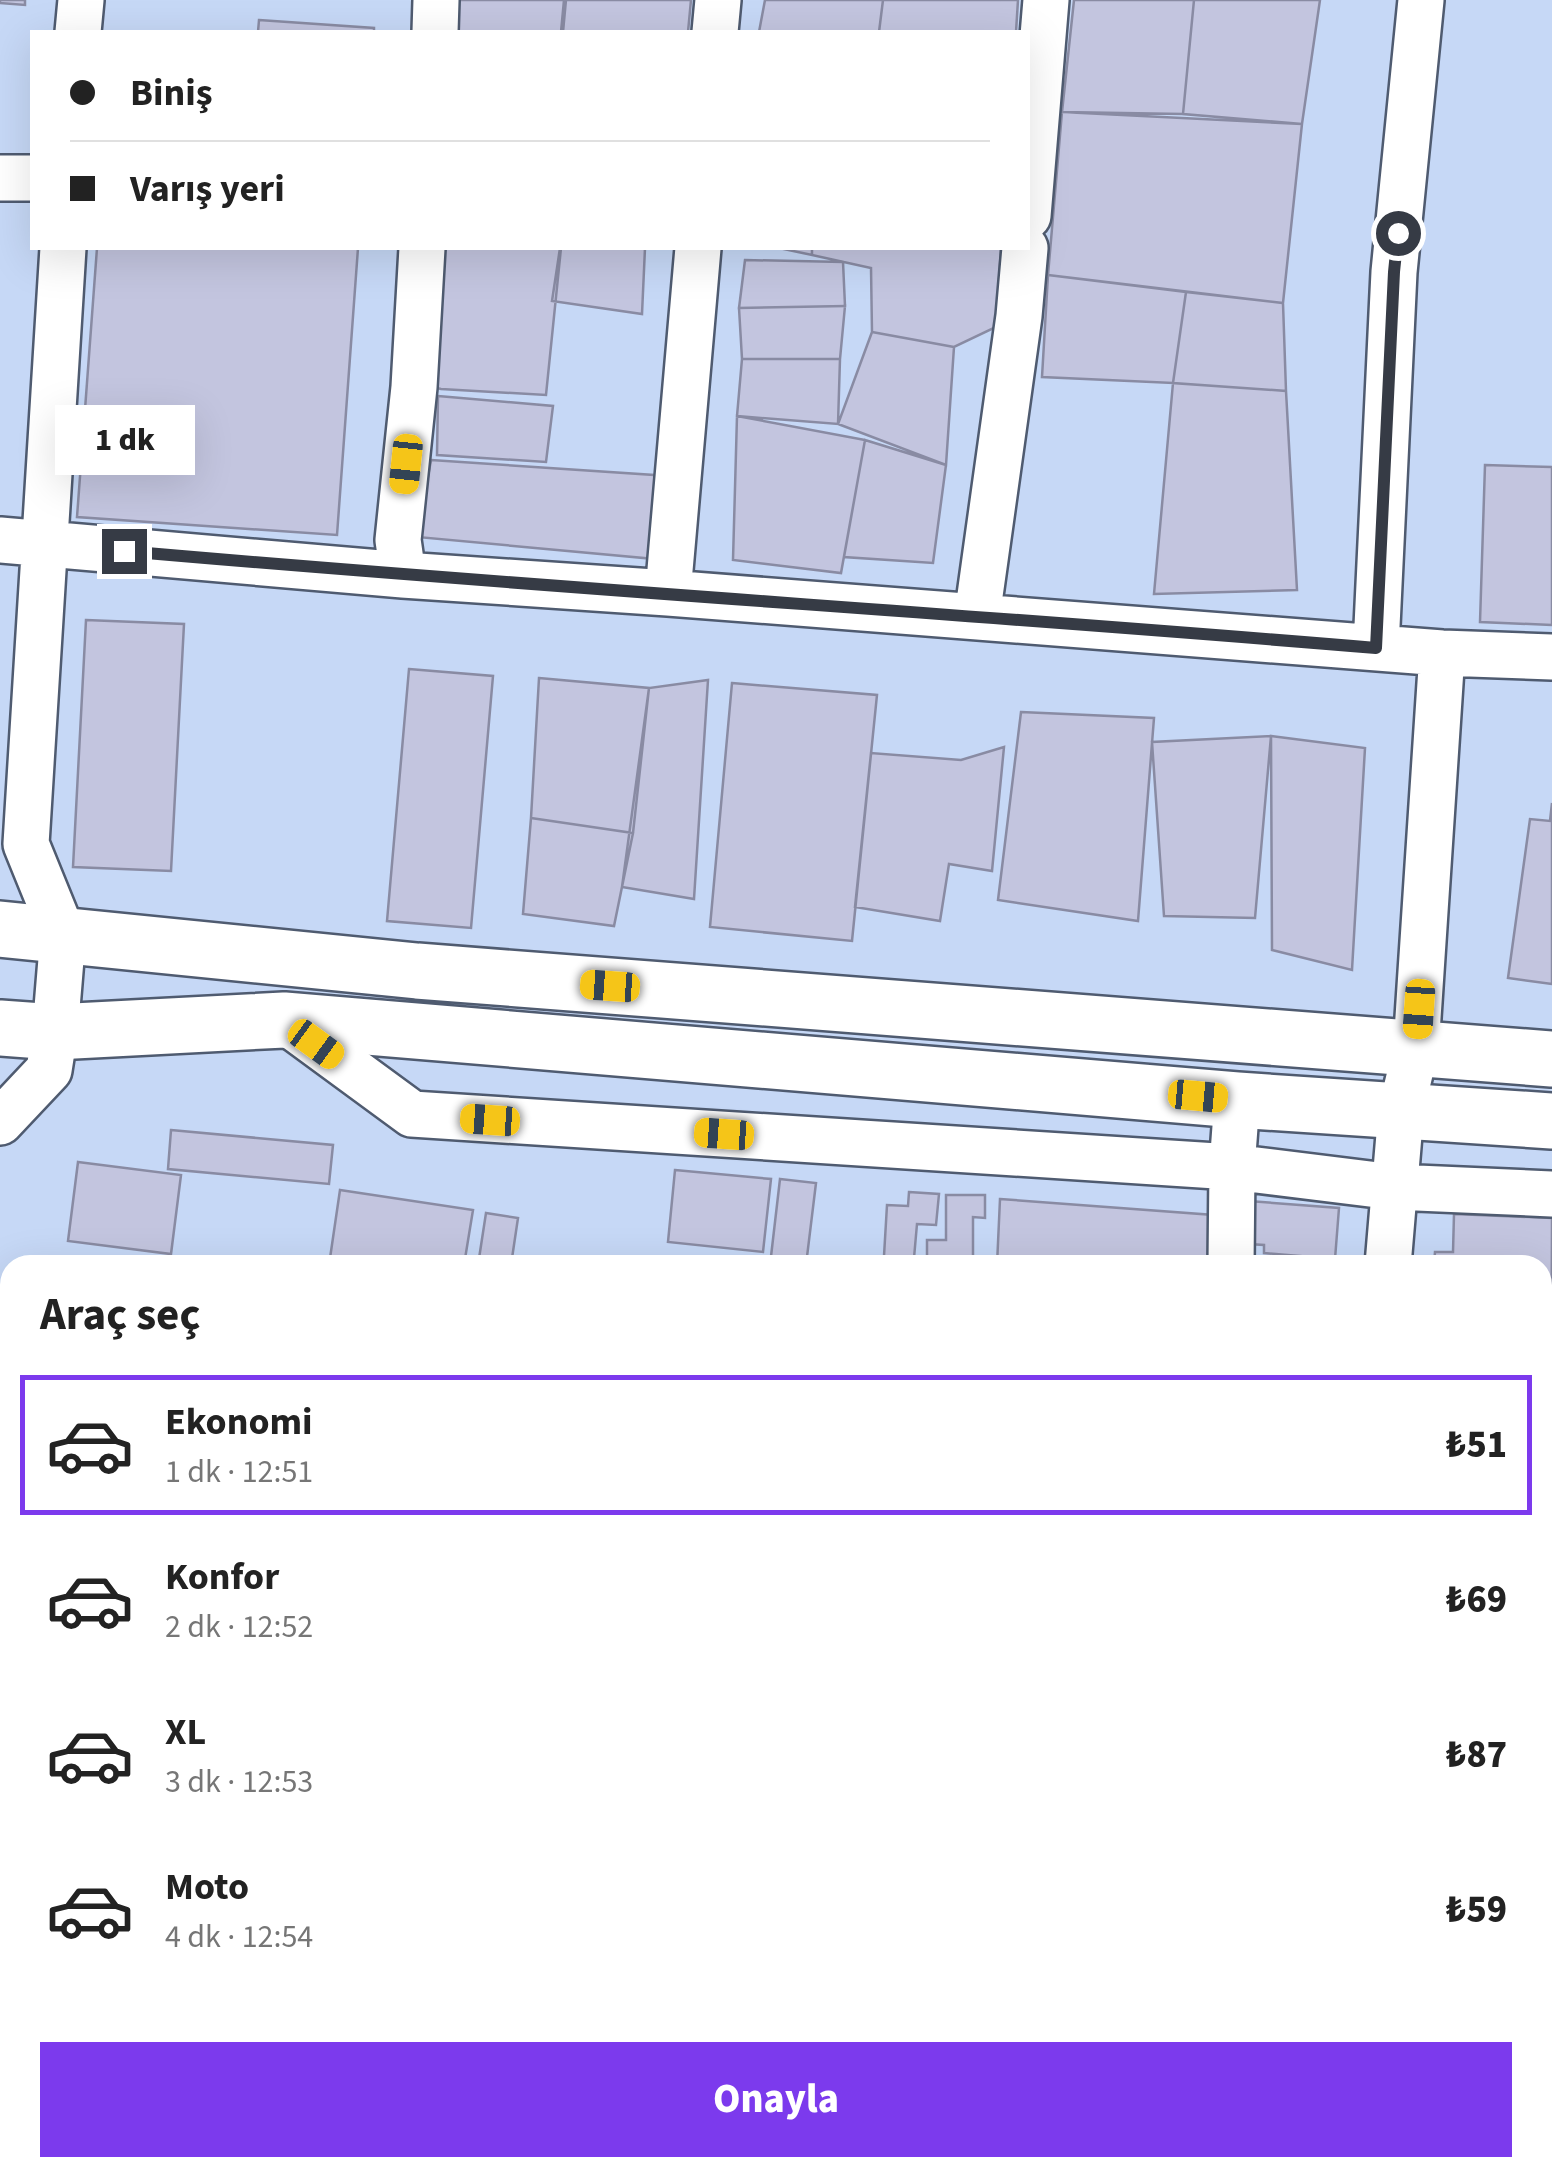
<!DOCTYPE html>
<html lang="tr">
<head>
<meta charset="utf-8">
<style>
	:root { --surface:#fff; --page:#f2f2f2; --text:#222; --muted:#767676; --line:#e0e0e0; --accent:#7c3aed }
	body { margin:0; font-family:"Source Sans 3",sans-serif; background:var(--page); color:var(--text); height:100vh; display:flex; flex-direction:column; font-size:38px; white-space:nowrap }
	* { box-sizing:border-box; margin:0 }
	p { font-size:32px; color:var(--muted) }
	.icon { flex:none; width:55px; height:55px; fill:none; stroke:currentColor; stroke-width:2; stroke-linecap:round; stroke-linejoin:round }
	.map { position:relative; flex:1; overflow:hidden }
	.panel { position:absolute; left:0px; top:1255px; width:1552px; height:922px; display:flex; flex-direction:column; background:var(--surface); border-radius:30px 30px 0 0; box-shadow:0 10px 40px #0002 }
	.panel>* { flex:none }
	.guide { position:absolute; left:30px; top:30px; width:1000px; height:220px; border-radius:0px; box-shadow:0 10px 40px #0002; display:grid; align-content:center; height:220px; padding:0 40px; background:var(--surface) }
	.end { position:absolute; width:45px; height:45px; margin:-22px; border:12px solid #363b45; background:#fff; box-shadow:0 0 0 5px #fff }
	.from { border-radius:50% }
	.bubble { position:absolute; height:70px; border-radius:0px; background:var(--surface); box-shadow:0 10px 40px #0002; font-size:32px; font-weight:800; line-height:70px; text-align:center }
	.car { position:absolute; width:30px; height:60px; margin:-30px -15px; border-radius:12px; box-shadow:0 0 8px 2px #0007; background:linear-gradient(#f5c518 24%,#345 0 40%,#f5c518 0 76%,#345 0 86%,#f5c518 0) }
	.guide b { display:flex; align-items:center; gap:35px; height:95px; font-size:38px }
	.guide b+b { border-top:2px solid var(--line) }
	.guide i { width:25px; height:25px; background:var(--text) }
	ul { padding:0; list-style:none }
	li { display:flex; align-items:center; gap:30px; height:140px; margin:0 20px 15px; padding:0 20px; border:5px solid transparent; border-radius:0px }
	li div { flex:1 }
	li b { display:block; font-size:38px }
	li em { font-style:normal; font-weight:800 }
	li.current { border-color:var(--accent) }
	li>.icon { width:90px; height:90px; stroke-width:1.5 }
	h2 { padding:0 40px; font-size:45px; line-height:120px }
	.button { display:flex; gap:20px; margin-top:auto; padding:20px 40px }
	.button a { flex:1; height:115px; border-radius:0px; background:var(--accent); color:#fff; font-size:40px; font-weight:800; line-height:115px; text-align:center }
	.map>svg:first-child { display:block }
</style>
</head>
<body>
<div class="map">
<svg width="1552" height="2177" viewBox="0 0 1552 2177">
	<rect width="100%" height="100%" fill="#d4e2fa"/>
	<path fill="#c6d8f6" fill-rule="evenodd" d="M0 0H1552V1966L1542 1964V1265H10V2168H102L76 2177H0ZM32 32H1028V248H32Z"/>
	<path fill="#c3c5df" stroke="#898ba3" stroke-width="2.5" d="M0 0H25V5L0 3Z
		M455 0H564L561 32H451Z
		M566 0H691L688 32H563Z
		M765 0H883L879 32H759Z
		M883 0H1018L1016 32H879Z
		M1074 0H1194L1183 114 1062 112Z
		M1194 0H1320L1302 124 1183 114Z
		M259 20 374 28V32H258Z
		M1062 112 1302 124 1283 303 1048 275Z
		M97 248H358L337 535 77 517Z
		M433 248H561L546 395 441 389 424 385Z
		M560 248H645L642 314 552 301Z
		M779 248H812V255Z
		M812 248H1001L996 327 954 347 872 332 871 268 812 255Z
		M745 260 843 262 845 306 739 308Z
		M1048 275 1186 292 1173 383 1042 377Z
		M1186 292 1283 303 1286 391 1173 383Z
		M845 306 840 359H742L739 308Z
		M872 332 954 347 946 465 838 424Z
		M742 359H840L838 424 737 416Z
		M1173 383 1286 391 1297 590 1154 594Z
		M438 396 553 406 546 462 437 455Z
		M737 416 865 440 841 573 733 560Z
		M865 440 946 465 933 563 844 557Z
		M431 460 654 475 666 560 417 537Z
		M1485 465 1552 467V625L1480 622Z
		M86 620 184 624 171 871 73 867Z
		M409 669 493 676 471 928 387 921Z
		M539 678 649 688 633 833 531 818Z
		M708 680 694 899 622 887 649 688Z
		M732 683 877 695 852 941 710 927Z
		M1021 712 1154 718 1138 921 998 900Z
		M1271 736 1255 918 1164 916 1152 742Z
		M1271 736 1365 748 1352 970 1272 950Z
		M1004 747 992 871 949 864 940 921 855 907 871 753 961 760Z
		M1552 803V984L1508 978 1530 819 1550 821Z
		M531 818 633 833 614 926 523 914Z
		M171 1130 333 1145 329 1184 168 1169Z
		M78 1162 181 1175 171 1254 68 1241Z
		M675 1170 771 1179 763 1252 668 1242Z
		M780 1179 816 1183 806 1265H770Z
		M340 1190 473 1210 464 1265H329Z
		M909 1192 939 1194 936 1225 917 1224 914 1258 884 1256 887 1205 908 1206Z
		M946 1195H985V1218L973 1217V1265H927V1240H946Z
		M1000 1199 1227 1216V1265H997Z
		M1235 1200 1339 1208 1335 1259 1264 1253V1245L1232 1243Z
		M486 1213 518 1218 511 1265H478Z
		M1454 1214 1552 1218 1551 1471H1542V1265H1434L1435 1252H1453Z
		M670 1259 744 1263 670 1265Z
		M1542 1549 1552 1550V1669L1542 1668Z
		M1542 1687 1552 1688V1735L1542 1734Z
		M1542 1965 1552 1967V2025L1542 2023Z
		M1542 2051 1552 2053V2123L1542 2121Z
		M165 2168H180L183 2177H145L144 2174Z
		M221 2168H302L304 2177H223Z
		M308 2168H368L371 2177H311Z
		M385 2168H452L453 2172 436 2177H387Z
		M460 2168H509L512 2177H463Z
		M537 2168H599L602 2177H518L517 2174Z
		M703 2168H756L759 2177H706Z
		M770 2168H823L824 2177H771Z
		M855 2168H910L911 2177H856Z
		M913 2168H961L962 2177H914Z
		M1001 2168H1111L1112 2177H1002Z
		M1240 2168H1272V2177H1240Z
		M1371 2168H1424V2177H1411V2174H1403V2177H1371Z
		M1442 2168H1493V2177H1442Z"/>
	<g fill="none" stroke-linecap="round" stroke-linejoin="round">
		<defs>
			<path id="minor" d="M78 32 81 0
				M435 32 436 0
				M715 32 718 0
				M0 178H32
				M1028 216 1046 0
				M0 540 403 575 668 593 1442 653 1552 657
				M403 575 398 540 414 387 422 248
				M668 593 698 248
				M977 617 1019 316 1025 248
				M1376 647 1394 272 1421 0
				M284 1020 412 1114 1232 1167 1394 1187 1552 1194
				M0 1122 49 1070 55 1032 63 935 26 844 63 248
				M1231 1265 1232 1167 1237 1100
				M1388 1265 1401 1111 1416 1048 1442 653
				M0 1479 10 1480
				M1542 1500 1552 1501
				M1542 1780 1552 1781
				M1542 1907 1552 1909
				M0 2103 10 2145
				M1542 2141 1552 2142
				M80 2168 81 2177
				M213 2168 215 2177
				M378 2168 381 2177
				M629 2168 632 2177
				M850 2168 851 2177
				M991 2168 992 2177
				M1133 2168 1135 2177
				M1325 2177V2168"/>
			<path id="major" d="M0 929 417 971 1552 1059
				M0 1028 55 1032 284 1020 1237 1100 1552 1121"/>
		</defs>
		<use href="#minor" stroke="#4f5b70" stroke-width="50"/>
		<use href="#major" stroke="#4f5b70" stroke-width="60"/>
		<use href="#minor" stroke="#fff" stroke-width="45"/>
		<use href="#major" stroke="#fff" stroke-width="55"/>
	</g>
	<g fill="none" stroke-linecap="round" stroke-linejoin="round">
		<path stroke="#363b45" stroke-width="12" d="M124 551C541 588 959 613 1376 648L1394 272 1398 233"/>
	</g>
</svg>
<i class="end from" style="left:1398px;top:233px"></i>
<i class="end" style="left:124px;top:551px"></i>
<div class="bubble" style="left:55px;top:405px;width:140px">1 dk</div>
<i class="car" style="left:406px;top:464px;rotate:186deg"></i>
<i class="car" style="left:610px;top:986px;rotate:274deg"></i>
<i class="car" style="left:1419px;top:1009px;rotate:184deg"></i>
<i class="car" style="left:316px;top:1044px;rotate:126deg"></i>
<i class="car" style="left:1198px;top:1096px;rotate:95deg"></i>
<i class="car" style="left:490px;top:1120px;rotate:274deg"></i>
<i class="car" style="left:724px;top:1134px;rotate:274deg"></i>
<div class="guide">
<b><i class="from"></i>Biniş</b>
<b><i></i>Varış yeri</b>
</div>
<section class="panel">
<h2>Araç seç</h2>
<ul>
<li class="current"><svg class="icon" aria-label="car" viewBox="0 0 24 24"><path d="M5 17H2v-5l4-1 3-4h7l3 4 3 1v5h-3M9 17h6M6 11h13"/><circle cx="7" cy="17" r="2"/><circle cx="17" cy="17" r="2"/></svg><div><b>Ekonomi</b><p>1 dk · 12:51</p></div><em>₺51</em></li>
<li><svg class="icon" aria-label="car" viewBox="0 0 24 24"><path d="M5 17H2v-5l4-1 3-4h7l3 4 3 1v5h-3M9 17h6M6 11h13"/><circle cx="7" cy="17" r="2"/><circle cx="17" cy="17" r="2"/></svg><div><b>Konfor</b><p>2 dk · 12:52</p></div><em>₺69</em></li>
<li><svg class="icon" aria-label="car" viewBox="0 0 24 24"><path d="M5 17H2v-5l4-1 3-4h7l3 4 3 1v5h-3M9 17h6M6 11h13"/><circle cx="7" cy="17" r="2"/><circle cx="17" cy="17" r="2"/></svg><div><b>XL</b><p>3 dk · 12:53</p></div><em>₺87</em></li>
<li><svg class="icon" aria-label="car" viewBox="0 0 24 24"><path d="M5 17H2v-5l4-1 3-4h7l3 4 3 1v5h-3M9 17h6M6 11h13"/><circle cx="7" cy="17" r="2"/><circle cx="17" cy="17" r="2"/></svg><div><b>Moto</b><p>4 dk · 12:54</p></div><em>₺59</em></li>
</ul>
<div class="button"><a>Onayla</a></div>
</section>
</div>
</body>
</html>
